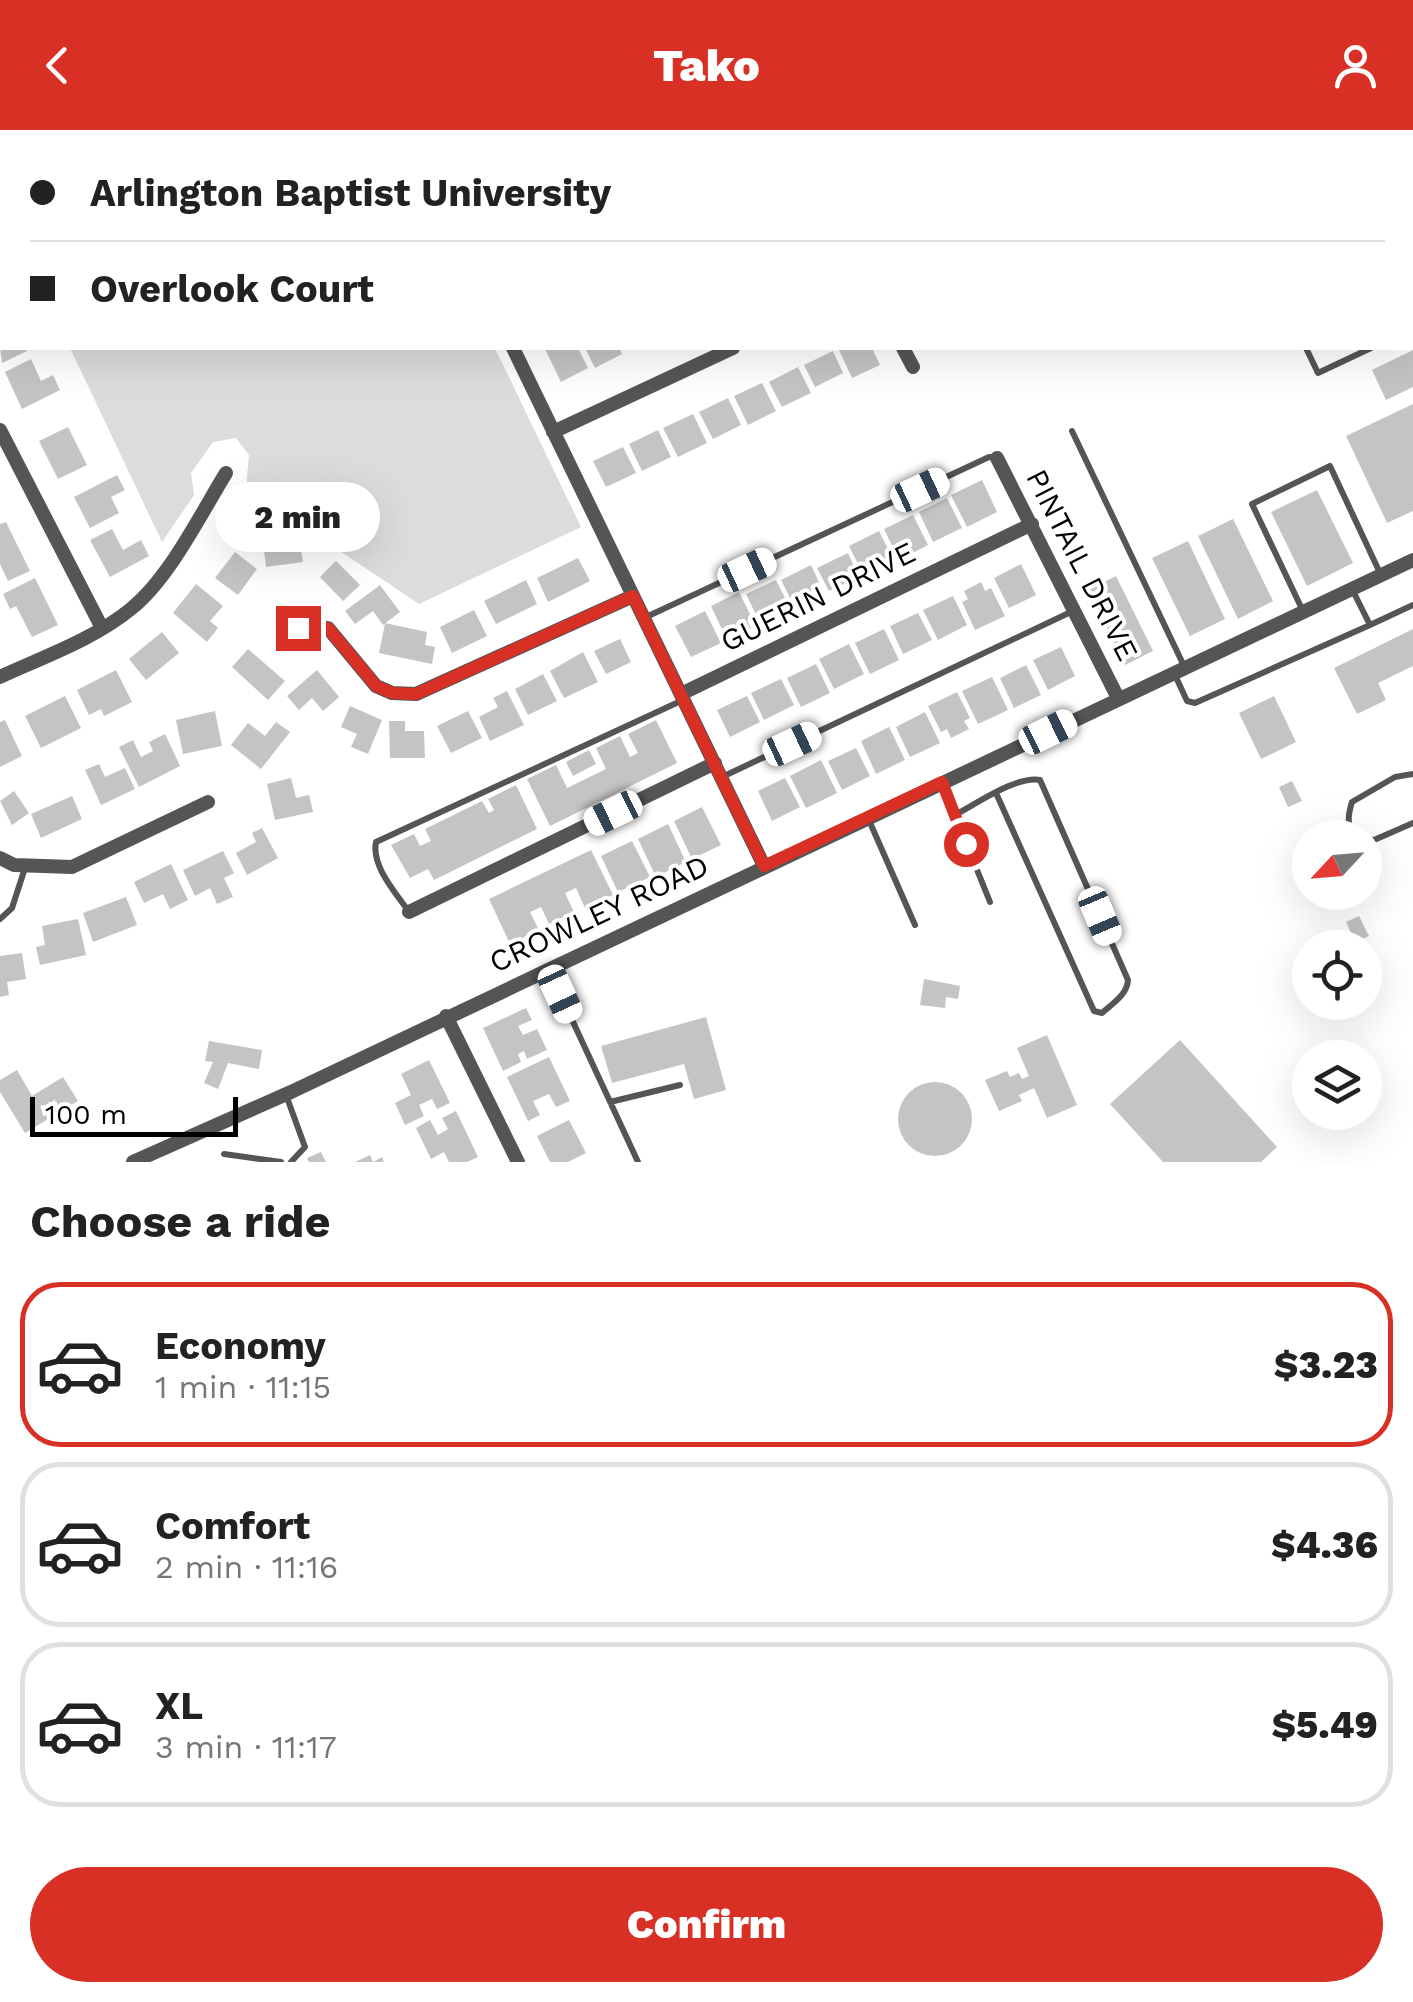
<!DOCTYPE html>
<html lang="en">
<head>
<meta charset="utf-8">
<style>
	:root { --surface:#fff; --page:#f2f2f2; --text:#222; --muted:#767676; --line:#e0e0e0; --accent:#d93025 }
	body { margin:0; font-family:"Work Sans",sans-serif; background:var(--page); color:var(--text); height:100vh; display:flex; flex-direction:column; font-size:38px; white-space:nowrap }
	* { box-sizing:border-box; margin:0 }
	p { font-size:32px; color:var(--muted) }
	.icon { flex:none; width:55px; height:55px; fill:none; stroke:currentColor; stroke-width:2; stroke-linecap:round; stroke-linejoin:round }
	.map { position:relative; height:1032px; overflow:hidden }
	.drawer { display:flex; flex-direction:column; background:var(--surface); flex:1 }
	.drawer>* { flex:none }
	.guide { position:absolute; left:0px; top:0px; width:1415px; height:220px; box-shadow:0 10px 40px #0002; display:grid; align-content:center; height:220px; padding:0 30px; background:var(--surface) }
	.needle { width:65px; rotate:244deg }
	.controls { position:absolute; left:1292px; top:690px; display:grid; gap:20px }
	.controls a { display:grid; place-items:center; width:90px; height:90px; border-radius:50%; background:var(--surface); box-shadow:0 10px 40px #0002; font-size:50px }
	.scale { position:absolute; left:30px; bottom:25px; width:208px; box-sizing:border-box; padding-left:10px; border:5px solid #000; border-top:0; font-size:28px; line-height:35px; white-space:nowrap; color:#000; -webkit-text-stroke:8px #fff; paint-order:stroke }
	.end { position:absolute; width:45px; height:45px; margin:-22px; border:12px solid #d93025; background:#fff; box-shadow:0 0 0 5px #fff }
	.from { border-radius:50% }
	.bubble { position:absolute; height:70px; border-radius:35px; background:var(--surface); box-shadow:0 10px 40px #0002; font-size:32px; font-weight:800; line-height:70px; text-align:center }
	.car { position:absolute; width:30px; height:60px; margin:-30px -15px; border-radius:12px; box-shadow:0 0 8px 2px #0007; background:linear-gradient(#fff 24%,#345 0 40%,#fff 0 76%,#345 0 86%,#fff 0) }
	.guide b { display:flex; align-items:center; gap:35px; height:95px; font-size:38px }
	.guide b+b { border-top:2px solid var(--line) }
	.guide i { width:25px; height:25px; background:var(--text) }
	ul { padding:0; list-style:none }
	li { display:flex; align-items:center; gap:30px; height:165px; margin:0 20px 15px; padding:0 10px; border:5px solid var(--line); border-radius:40px }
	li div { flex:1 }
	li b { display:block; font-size:38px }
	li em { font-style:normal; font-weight:800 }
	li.selected { border-color:var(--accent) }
	li>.icon { width:90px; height:90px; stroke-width:1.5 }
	h2 { padding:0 30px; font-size:45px; line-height:120px }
	.action { display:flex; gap:20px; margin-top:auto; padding:20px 30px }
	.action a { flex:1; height:115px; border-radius:60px; background:var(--accent); color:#fff; font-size:40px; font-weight:800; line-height:115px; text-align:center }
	header { display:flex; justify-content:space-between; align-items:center; height:130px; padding:0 30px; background:var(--accent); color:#fff; font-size:45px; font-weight:800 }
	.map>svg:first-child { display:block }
</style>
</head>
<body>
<header><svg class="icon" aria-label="back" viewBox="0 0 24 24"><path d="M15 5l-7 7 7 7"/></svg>Tako<svg class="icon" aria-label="person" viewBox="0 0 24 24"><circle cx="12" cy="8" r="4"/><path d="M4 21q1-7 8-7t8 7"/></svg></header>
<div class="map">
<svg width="1413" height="1032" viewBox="0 0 1413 1032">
	<rect width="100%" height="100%" fill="#fff"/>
	<path fill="#dcdcdc" d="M0 0H392L393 2H2V76Z
		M70 218H495L581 397 419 474 246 358 249 325 236 308 213 312 191 343 194 365 162 412Z"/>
	<path fill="#c4c4c4" d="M0 218H25L27 221 2 233Z
		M578 218 588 238 561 252 545 219Z
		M585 218H619L622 224 595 238Z
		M838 218H872L880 235 852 248Z
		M1413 220V257L1386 270 1372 240Z
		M833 221 843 243 815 257 804 235Z
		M31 229 41 251 53 245 60 260 22 279 5 242Z
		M798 237 811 263 782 277 769 252Z
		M762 253 776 281 748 295 734 266Z
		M728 268 741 295 713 309 699 282Z
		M1413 274V381L1387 393 1346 306Z
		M693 284 707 313 678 327 663 298Z
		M68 297 87 335 58 349 39 311Z
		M658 300 671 327 642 341 629 314Z
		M623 317 636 343 606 357 593 331Z
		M117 345 125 360 111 367 119 383 90 398 74 367Z
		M982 350 997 382 967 397 951 365Z
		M1317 360 1353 433 1307 456 1271 382Z
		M947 368 962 398 933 412 919 382Z
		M913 385 928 415 899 430 884 399Z
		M1233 389 1273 471 1238 489 1198 406Z
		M6 392 30 441 8 451 0 434V394Z
		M112 399 123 420 141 410 149 426 110 447 90 410Z
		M879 401 894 431 864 446 849 416Z
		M299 407 303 432 266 437 263 412Z
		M1188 411 1225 489 1190 506 1152 428Z
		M235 422 257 439 238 465 215 448Z
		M848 423 859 447 829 461 817 438Z
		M578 428 590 451 548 472 537 448Z
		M336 431 360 455 343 471 320 447Z
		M1021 434 1036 465 1009 478 994 448Z
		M811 435 824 463 795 478 781 450Z
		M1116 446 1153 521 1125 535 1088 460Z
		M35 448 58 495 32 507 16 476 10 479 3 464Z
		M526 450 537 474 496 494 484 471Z
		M776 450 791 480 761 495 746 464Z
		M981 452 985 461 991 458 1005 486 975 500 962 472 968 469 964 461Z
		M196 454 223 476 210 491 218 498 207 512 173 483Z
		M380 455 400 482 383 495 373 481 355 494 345 481Z
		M739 462 752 488 747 490 751 498 727 510 711 476Z
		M953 466 967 495 938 510 923 480Z
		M474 480 487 506 452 523 440 497Z
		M705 481 721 513 691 527 675 496Z
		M918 483 932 510 903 524 890 496Z
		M385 493 427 502 425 515 435 517 432 534 379 523Z
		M884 499 899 530 870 544 855 513Z
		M1413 499V536L1378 553 1386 570 1357 584 1334 538Z
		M162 502 179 523 146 550 129 529Z
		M620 509 631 532 606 544 594 521Z
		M849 514 864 544 834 559 819 529Z
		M1061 517 1075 546 1048 560 1033 530Z
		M248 519 285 551 268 570 232 537Z
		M583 522 598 552 564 568 550 541Z
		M816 534 830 563 801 577 787 548Z
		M1026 535 1041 565 1014 578 1000 548Z
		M116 540 132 572 104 586 101 579 89 585 77 560Z
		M317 540 339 567 323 581 312 568 299 580 287 566Z
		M543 544 557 571 528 585 515 559Z
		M992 547 1008 580 978 594 962 561Z
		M781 549 794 575 764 590 751 563Z
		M507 561 524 595 490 611 479 587 498 577 493 568Z
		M957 562 970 588 964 591 969 599 951 608 947 599 941 602 928 576Z
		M65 566 81 598 41 618 25 586Z
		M747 566 760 592 730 607 717 580Z
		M1274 566 1296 612 1261 629 1239 583Z
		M350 576 382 590 368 624 351 617 357 604 341 597Z
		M215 581 222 616 183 624 176 590Z
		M468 581 482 608 451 623 437 596Z
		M925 582 940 613 910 627 896 597Z
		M5 590 22 626 0 637V592Z
		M656 590 677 633 550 696 527 649 556 635 567 658 606 639 596 618 620 606 630 627 638 623 628 604Z
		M389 591H405V601H424L425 628H390Z
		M276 592 290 602 261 639 231 615 248 593 265 606Z
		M889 597 905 630 876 644 861 611Z
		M165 604 180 636 139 657 119 617 133 610 141 627 153 621 149 612Z
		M856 618 870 646 842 660 828 631Z
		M589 620 596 634 573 646 566 632Z
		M821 630 837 663 806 678 790 646Z
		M99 634 105 647 125 638 135 659 101 675 85 640Z
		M291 648 296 668 309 665 313 682 275 690 267 654Z
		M785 648 800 677 772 691 758 661Z
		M1292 651 1302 671 1288 677 1279 657Z
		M516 655 537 699 434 750 428 739 410 748 391 715 414 704 420 716 431 711 425 699 482 671 489 683 494 680 488 669Z
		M14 661 29 683 12 695 0 671Z
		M72 666 82 689 41 708 31 684Z
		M702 677 721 715 692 729 674 691Z
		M668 694 686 732 656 747 638 709Z
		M262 698 278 728 247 745 236 723 256 712 252 703Z
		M632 711 650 747 618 762 601 726Z
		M591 720 613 765 585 778 576 758 565 763 574 782 549 794 541 777 530 782 539 800 510 814 489 769Z
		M223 721 234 743 224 748 233 767 217 774 210 758 195 766 183 740Z
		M171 734 188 770 170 779 163 764 144 773 134 752Z
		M126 767 137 795 93 812 83 783Z
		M1359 786 1369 806 1355 812 1346 792Z
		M78 789 86 825 40 835 36 817 45 815 42 796Z
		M22 823 26 849 7 852 9 865 0 867V826Z
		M924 849 960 856 958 869 946 867 945 878 920 875Z
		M526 878 532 890 518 896 523 905 537 899 547 920 527 929 524 921 518 924 521 932 503 941 483 898Z
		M706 887 726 960 694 969 684 934 612 953 601 916Z
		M1047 905 1077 975 1047 988 1034 958 1019 965 1022 971 999 981 985 950 1007 941 1010 947 1019 943 1022 949 1029 946 1017 918Z
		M1180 910 1277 1017 1261 1032H1163L1110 974Z
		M209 911 262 920 259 939 228 933 218 959 204 953 213 932 205 931Z
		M549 927 570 971 556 977 549 964 533 971 540 985 528 991 507 947Z
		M429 930 450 973 437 979 432 969 419 975 424 986 405 995 395 973 411 965 401 944Z
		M17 940 32 966 63 947 78 971 25 1003 0 962V950Z
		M898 989a37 37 0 1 1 74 0a37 37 0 1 1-74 0Z
		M456 981 478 1027 467 1032H449L444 1022 431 1029 416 998 430 990 438 1005 448 999 442 988Z
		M569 990 586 1023 568 1032H550L537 1006Z
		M321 1022 326 1032H309L307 1028Z
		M370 1025 373 1032 382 1027 384 1032H355Z"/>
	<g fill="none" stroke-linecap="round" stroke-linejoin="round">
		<defs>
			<path id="primary" d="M1371 0 1372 2
				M1412 87 1413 88"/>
		</defs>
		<use href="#primary" stroke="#dbdbdb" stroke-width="25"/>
		<path stroke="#555" stroke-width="6" d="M574 2 579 0
			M1397 2 1402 0
			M1412 54H1413
			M1412 110H1413
			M1412 153H1413
			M1412 198 1413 197
			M1306 218 1318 243 1371 218
			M1072 301 1184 536
			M1352 459 1370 495 1413 475
			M1302 479 1252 374 1330 336 1380 443
			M644 488 989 327 996 328
			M1175 545 1187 571 1195 573 1370 495
			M722 647 1073 481
			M942 653 990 772
			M955 685C976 674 1018 645 1040 650L1128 850C1127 865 1113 873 1102 883L1094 881 996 663
			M868 688 915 795
			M1361 708C1346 698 1347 688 1352 672L1395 647 1413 644
			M1365 709 1374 710 1413 693
			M409 782C396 763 371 736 376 712L683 570
			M0 789 12 778 25 738
			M548 838 638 1032
			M286 965 305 1017 291 1032
			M610 972 680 955
			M224 1024 281 1032"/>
		<path stroke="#555" stroke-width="14" d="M408 0 409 2
			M488 2 493 0
			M1319 2 1326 0
			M513 218 764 736
			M903 218 913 237
			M0 300 102 498
			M553 302 733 218
			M997 328 1118 568
			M298 498H328L376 556 392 563 416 564 633 466
			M0 547C43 527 95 509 132 478 170 447 200 385 226 343
			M681 564 1032 394
			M0 728 14 735 72 737 208 672
			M409 782 715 633
			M446 886 518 1032
			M133 1032 291 962 1413 430"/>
		<use href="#primary" stroke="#000" stroke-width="20"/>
	</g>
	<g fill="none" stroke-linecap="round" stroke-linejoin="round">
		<path stroke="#d93025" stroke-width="12" d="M298 498H328L376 556 392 563 416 564 633 466 764 736 942 652 966 714"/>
	</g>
	<g text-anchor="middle" stroke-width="8" stroke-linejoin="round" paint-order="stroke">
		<g font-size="30" fill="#000" stroke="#fff">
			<text transform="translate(1082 435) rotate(63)" y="10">PINTAIL DRIVE</text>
			<text transform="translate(818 467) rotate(-26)" y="10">GUERIN DRIVE</text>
			<text transform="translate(599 784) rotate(-25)" y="10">CROWLEY ROAD</text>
		</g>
	</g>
</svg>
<div class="controls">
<a><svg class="needle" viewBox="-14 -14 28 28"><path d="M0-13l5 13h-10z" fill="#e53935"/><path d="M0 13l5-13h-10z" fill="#767676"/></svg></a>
<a><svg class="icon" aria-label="locate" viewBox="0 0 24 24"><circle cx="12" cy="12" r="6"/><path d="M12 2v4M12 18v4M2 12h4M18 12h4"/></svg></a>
<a><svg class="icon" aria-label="layers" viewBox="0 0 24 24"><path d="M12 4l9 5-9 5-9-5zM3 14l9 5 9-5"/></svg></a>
</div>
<div class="scale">100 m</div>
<i class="end from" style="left:966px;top:714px"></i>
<i class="end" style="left:298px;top:498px"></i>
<div class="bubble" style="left:215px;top:352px;width:165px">2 min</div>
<i class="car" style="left:920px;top:360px;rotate:65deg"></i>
<i class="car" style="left:747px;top:440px;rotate:65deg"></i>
<i class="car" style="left:1048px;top:602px;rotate:64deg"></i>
<i class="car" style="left:792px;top:614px;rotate:65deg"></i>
<i class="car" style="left:613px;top:683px;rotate:244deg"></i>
<i class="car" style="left:1100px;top:786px;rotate:157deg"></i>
<i class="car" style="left:560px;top:864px;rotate:155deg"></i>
<div class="guide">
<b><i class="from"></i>Arlington Baptist University</b>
<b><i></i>Overlook Court</b>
</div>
</div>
<section class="drawer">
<h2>Choose a ride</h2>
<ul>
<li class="selected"><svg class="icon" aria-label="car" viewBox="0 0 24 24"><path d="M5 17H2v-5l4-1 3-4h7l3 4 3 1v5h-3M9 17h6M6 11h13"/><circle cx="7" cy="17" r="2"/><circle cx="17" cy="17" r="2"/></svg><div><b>Economy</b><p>1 min · 11:15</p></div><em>$3.23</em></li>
<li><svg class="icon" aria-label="car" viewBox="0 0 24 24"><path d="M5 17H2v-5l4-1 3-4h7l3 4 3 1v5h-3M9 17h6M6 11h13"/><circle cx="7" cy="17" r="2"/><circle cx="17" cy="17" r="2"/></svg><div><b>Comfort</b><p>2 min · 11:16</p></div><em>$4.36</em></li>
<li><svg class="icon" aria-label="car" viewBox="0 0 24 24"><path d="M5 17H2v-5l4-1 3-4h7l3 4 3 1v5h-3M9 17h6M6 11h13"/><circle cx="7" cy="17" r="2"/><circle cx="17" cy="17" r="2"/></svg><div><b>XL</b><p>3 min · 11:17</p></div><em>$5.49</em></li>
</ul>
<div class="action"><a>Confirm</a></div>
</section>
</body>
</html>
